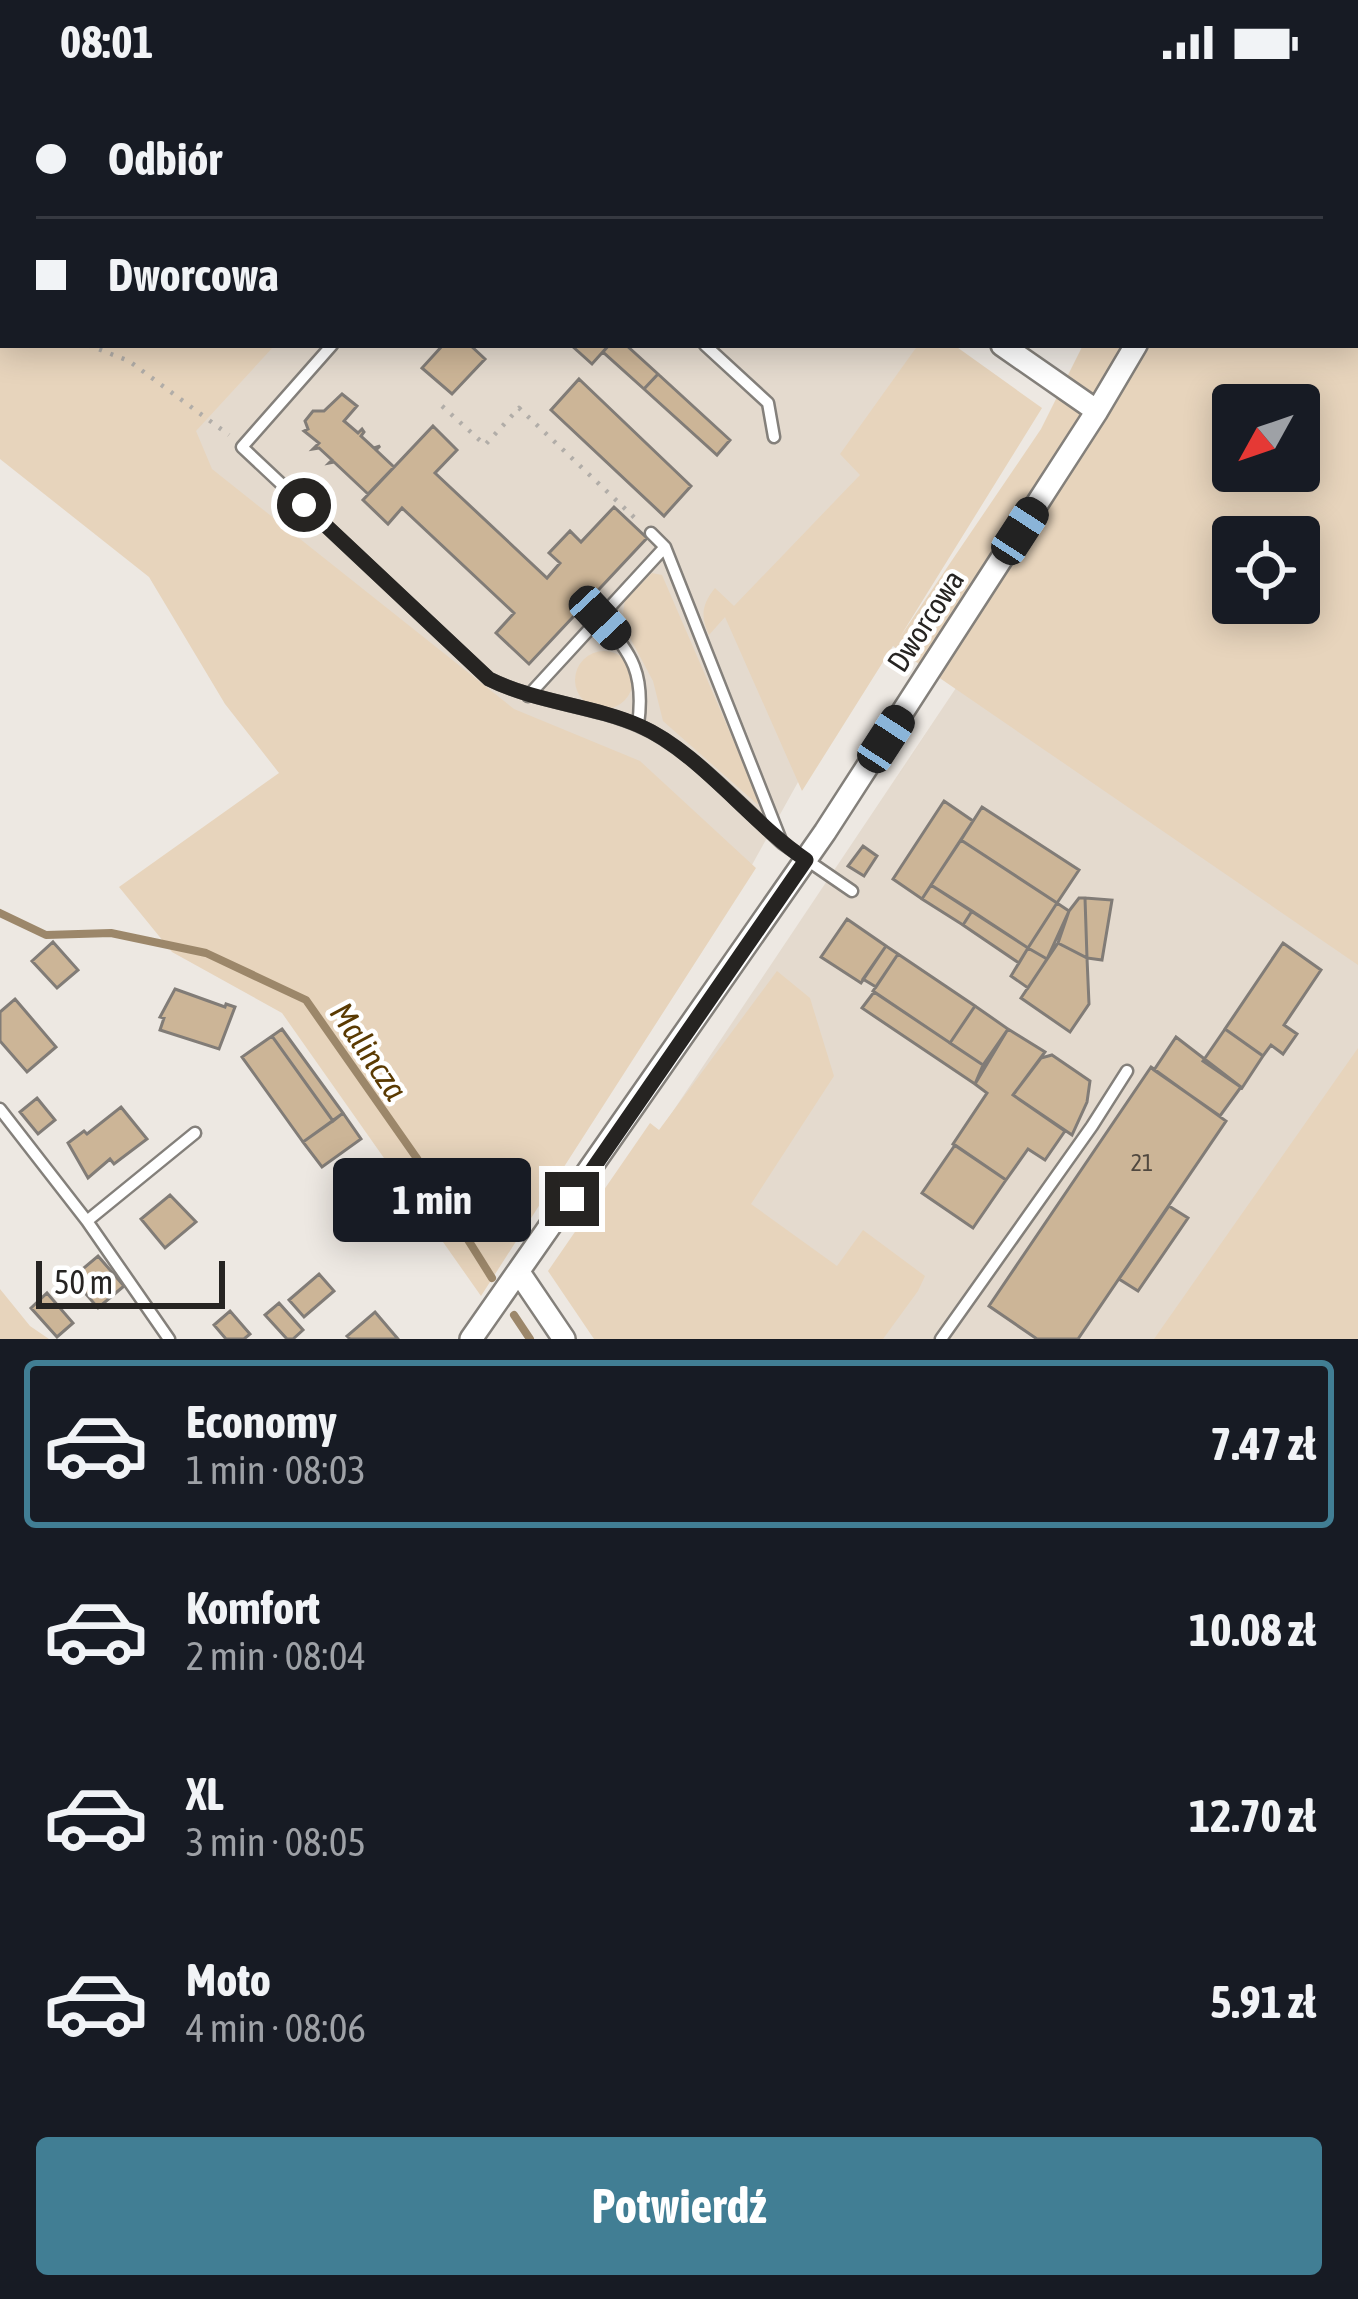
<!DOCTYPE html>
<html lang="pl">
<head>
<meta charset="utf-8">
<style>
	:root { --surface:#171b24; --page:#242831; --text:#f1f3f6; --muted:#9ea1a6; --line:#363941; --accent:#417e94 }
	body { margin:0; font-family:"Asap Condensed",sans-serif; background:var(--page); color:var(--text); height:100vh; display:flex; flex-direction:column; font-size:45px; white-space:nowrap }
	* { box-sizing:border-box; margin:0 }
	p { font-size:39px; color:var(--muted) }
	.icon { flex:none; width:66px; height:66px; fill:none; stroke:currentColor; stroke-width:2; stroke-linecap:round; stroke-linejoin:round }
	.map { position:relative; height:1255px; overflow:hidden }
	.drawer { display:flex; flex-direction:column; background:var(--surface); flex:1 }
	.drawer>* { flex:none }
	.guide { position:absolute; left:0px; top:0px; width:1359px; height:264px; box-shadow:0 6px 30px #0003; display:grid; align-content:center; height:264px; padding:0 36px; background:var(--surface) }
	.needle { width:78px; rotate:230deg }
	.buttons { position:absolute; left:1212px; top:300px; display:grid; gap:24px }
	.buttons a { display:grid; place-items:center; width:108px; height:108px; border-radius:12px; background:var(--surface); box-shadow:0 6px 30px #0003; font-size:60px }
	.scale { position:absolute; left:36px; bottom:30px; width:189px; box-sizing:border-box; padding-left:12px; border:6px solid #262422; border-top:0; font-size:33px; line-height:42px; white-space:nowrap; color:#262422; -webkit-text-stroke:9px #fff; paint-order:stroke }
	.end { position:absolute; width:54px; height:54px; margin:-27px; border:15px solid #262422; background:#fff; box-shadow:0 0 0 6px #fff }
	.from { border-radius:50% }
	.bubble { position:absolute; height:84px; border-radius:12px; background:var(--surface); box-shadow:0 6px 30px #0003; font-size:39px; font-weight:700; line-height:84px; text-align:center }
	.car { position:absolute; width:36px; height:72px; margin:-36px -18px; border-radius:15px; box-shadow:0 0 9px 3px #0007; background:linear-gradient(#222 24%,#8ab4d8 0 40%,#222 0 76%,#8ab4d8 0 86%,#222 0) }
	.guide b { display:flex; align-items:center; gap:42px; height:114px; font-size:45px }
	.guide b+b { border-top:3px solid var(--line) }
	.guide i { width:30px; height:30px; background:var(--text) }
	ul { padding:21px 0 0; list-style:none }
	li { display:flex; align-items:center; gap:36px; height:168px; margin:0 24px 18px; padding:0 12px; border:6px solid transparent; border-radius:12px }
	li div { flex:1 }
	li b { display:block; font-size:45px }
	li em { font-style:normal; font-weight:700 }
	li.active { border-color:var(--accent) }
	li>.icon { width:108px; height:108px; stroke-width:1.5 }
	.button { display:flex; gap:24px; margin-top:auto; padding:24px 36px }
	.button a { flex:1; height:138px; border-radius:12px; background:var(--accent); color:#fff; font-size:48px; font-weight:700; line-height:138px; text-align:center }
	.status { display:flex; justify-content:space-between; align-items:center; height:84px; padding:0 60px; background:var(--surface); direction:ltr }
	.status svg { height:33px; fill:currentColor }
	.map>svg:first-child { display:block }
</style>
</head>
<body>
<div class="status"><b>08:01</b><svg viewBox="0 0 49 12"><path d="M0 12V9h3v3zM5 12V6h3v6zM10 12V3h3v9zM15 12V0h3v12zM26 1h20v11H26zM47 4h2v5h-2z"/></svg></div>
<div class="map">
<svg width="1358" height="1255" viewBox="0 0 1358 1255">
	<rect width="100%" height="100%" fill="#ede8e2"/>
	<path fill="#e4dace" d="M149 261H920L876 384 807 682 748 788 64 341Z
		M962 595 1358 836V972L1165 1255H861L645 1069Z"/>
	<path fill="#e7d4bc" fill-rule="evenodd" d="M0 0 349 3H3V261H275L196 347 212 385 514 625 640 677 756 784 481 1212 282 929 172 868 119 803 279 689 225 620 149 493 0 375Z
		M1212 0H1358V881L893 562 802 707 725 533 709 551C700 532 702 520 715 504L734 522 860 391 840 370 918 261H954L1042 324 900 553 1041 345 1083 261H1356V3H1211ZM1233 321H1299V387H1233ZM1233 453H1299V519H1233Z
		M652 489 662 491 760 718 757 720 663 637 653 597 628 550 623 529 625 516Z
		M575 596a29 29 0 1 1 58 0a29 29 0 1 1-58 0Z
		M777 887 810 914 834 992 751 1120 837 1182 863 1146 925 1192 918 1207 883 1255H594L548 1187 650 1039 659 1046Z
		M1358 964V1255H1154Z
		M0 1205 30 1242 49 1255H0Z"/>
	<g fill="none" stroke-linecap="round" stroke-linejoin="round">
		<path stroke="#9c876a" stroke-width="8" d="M0 829 46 851 111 849 206 869 306 916 416 1073 492 1194
			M514 1231 530 1255"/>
	</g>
	<path fill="#ccb597" stroke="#817c77" stroke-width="3" d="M443 261H470L485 275 452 310 422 284Z
		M571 261H609L592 280Z
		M609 261H626L658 290 644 305 603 268Z
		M658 290 730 356 717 371 644 305Z
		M579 295 691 402 664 432 551 326Z
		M342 310 357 322 344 337 358 349 362 345 364 348 361 352 374 364 380 362 376 366 394 383 368 410 334 378 329 379 332 376 319 364 313 365 319 359 304 347 308 345 305 337 313 327H324Z
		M433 342 457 366 435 389 547 494 560 479 549 469 570 447 581 458 614 423 647 454 529 580 496 549 514 529 402 424 388 440 363 416Z
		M944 717 973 737 922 815 893 795Z
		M982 723 1079 786 1057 819 961 756Z
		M961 756 1057 819 1028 864 931 801Z
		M863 762 877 772 864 792 848 782Z
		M931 801 972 827 963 841 922 815Z
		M1079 814H1085L1087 874 1058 859 1069 827Z
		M1085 814 1112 816 1102 876 1087 874Z
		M1057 819 1069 827 1047 875 1028 864Z
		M972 827 1028 864 1019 879 963 841Z
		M847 835 886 862 861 899 821 873Z
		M53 858 78 886 57 904 32 877Z
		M1058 859 1087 874 1089 920 1070 948 1021 914Z
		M1283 859 1321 886 1284 941 1297 950 1283 970 1271 961 1263 972 1225 945Z
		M886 862 898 870 876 903 863 895Z
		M1028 864 1047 875 1028 904 1011 892Z
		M898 870 975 922 950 959 873 907Z
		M175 905 225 923 226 920 235 923 219 965 160 946 164 934 160 933Z
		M874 908 983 981 975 1000 862 924Z
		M15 915 56 963 27 988 0 957V928Z
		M975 922 1008 945 983 981 950 959Z
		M282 945 343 1029 333 1037 272 952Z
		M1008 945 1045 968 1013 1011 1065 1047 1045 1076 1028 1065 1006 1096 953 1060 987 1009 975 1000Z
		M1225 945 1263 972 1242 1004 1203 977Z
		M272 952 333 1037 303 1058 242 973Z
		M1176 953 1241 1003 1220 1032 1154 986Z
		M1052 971 1090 997 1087 1018 1072 1051 1013 1011 1041 974Z
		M1151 983 1226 1037 1078 1255H1037L989 1222Z
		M37 1014 55 1036 38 1050 20 1028Z
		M121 1023 147 1055 114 1080 110 1075 88 1094 68 1059 84 1047 87 1050Z
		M343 1029 361 1055 322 1083 303 1058Z
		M955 1061 1006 1096 973 1144 922 1109Z
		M170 1111 196 1138 165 1164 141 1135Z
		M1169 1122 1188 1134 1138 1207 1119 1195Z
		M98 1172 124 1202 98 1224 72 1194Z
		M319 1190 334 1207 304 1233 289 1216Z
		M47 1209 73 1239 57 1253 31 1224Z
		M279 1219 303 1246 293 1255H287L265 1231Z
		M230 1227 250 1250 244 1255H226L214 1241Z
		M375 1228 398 1255H350L347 1252Z"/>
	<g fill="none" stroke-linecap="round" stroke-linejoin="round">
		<defs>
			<path id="lane" d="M389 0 393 3
				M332 261 242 363 489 595C537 619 591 621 639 642 686 661 744 724 782 759
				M705 261 768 319 774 353
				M651 449 665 463 782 759 852 807
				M600 534C633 570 645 591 638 641
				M528 612 665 463
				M0 1025 87 1137
				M169 1255 87 1137 195 1049
				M941 1255 1092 1042 1127 987"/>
			<path id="street" d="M832 0 833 3
				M939 0 942 3
				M1190 0 1193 3
				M1276 3 1278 0
				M1002 261 1097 327
				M520 1190 564 1255
				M471 1255 825 748 1097 327 1136 261"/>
		</defs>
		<use href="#lane" stroke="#84807b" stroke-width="15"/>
		<use href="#street" stroke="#84807b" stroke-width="26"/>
		<path stroke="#b1ada8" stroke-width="4.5" stroke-dasharray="3 9" stroke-linecap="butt" d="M0 226 3 228
			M88 261 129 277 229 351
			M442 322 485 361 519 324 638 437"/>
		<use href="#lane" stroke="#fff" stroke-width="10"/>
		<use href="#street" stroke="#fff" stroke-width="21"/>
	</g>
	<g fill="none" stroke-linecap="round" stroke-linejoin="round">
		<path stroke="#262422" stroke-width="15" d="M304 421 489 595C537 619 592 621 640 642 699 668 751 739 806 776L572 1115"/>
	</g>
	<g text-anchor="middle" stroke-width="9" stroke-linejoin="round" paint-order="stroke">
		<g font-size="24" fill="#50483f">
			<text x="1142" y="1087">21</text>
		</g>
		<g font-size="30" fill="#262422" stroke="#fff">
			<text transform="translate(926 537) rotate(-57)" y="10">Dworcowa</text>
		</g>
		<g font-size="33" font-style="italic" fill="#5a3a02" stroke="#fff">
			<text transform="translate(369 967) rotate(56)" y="12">Malincza</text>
		</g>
	</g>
</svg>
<div class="buttons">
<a><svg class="needle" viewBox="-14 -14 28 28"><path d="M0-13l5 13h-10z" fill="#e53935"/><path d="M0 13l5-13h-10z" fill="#9ea1a6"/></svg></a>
<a><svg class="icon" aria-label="locate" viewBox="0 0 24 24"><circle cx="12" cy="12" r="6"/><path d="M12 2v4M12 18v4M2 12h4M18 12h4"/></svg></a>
</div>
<div class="scale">50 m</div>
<i class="end from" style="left:304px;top:421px"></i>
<i class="end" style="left:572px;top:1115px"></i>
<div class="bubble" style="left:333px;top:1074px;width:198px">1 min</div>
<i class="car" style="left:1020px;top:447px;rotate:33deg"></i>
<i class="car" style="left:600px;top:534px;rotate:137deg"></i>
<i class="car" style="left:886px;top:655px;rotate:33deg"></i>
<div class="guide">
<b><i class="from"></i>Odbiór</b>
<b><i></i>Dworcowa</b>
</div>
</div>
<section class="drawer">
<ul>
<li class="active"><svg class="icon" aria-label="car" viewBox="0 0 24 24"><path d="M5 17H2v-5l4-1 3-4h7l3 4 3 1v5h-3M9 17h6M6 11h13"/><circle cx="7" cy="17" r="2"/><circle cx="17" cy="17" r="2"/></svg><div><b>Economy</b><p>1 min · 08:03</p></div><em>7.47 zł</em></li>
<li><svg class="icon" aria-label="car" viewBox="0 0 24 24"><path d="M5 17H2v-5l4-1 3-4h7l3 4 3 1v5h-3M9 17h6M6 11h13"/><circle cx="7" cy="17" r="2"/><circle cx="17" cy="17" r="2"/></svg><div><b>Komfort</b><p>2 min · 08:04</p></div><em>10.08 zł</em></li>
<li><svg class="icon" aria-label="car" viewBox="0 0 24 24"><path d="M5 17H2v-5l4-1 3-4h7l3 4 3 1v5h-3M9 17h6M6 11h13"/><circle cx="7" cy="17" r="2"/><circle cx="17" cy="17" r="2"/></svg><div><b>XL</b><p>3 min · 08:05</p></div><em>12.70 zł</em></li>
<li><svg class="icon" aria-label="car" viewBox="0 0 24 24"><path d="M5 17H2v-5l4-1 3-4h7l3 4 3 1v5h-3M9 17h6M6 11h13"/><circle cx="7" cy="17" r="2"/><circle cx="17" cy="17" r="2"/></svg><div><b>Moto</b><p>4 min · 08:06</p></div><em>5.91 zł</em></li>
</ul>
<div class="button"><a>Potwierdź</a></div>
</section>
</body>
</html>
